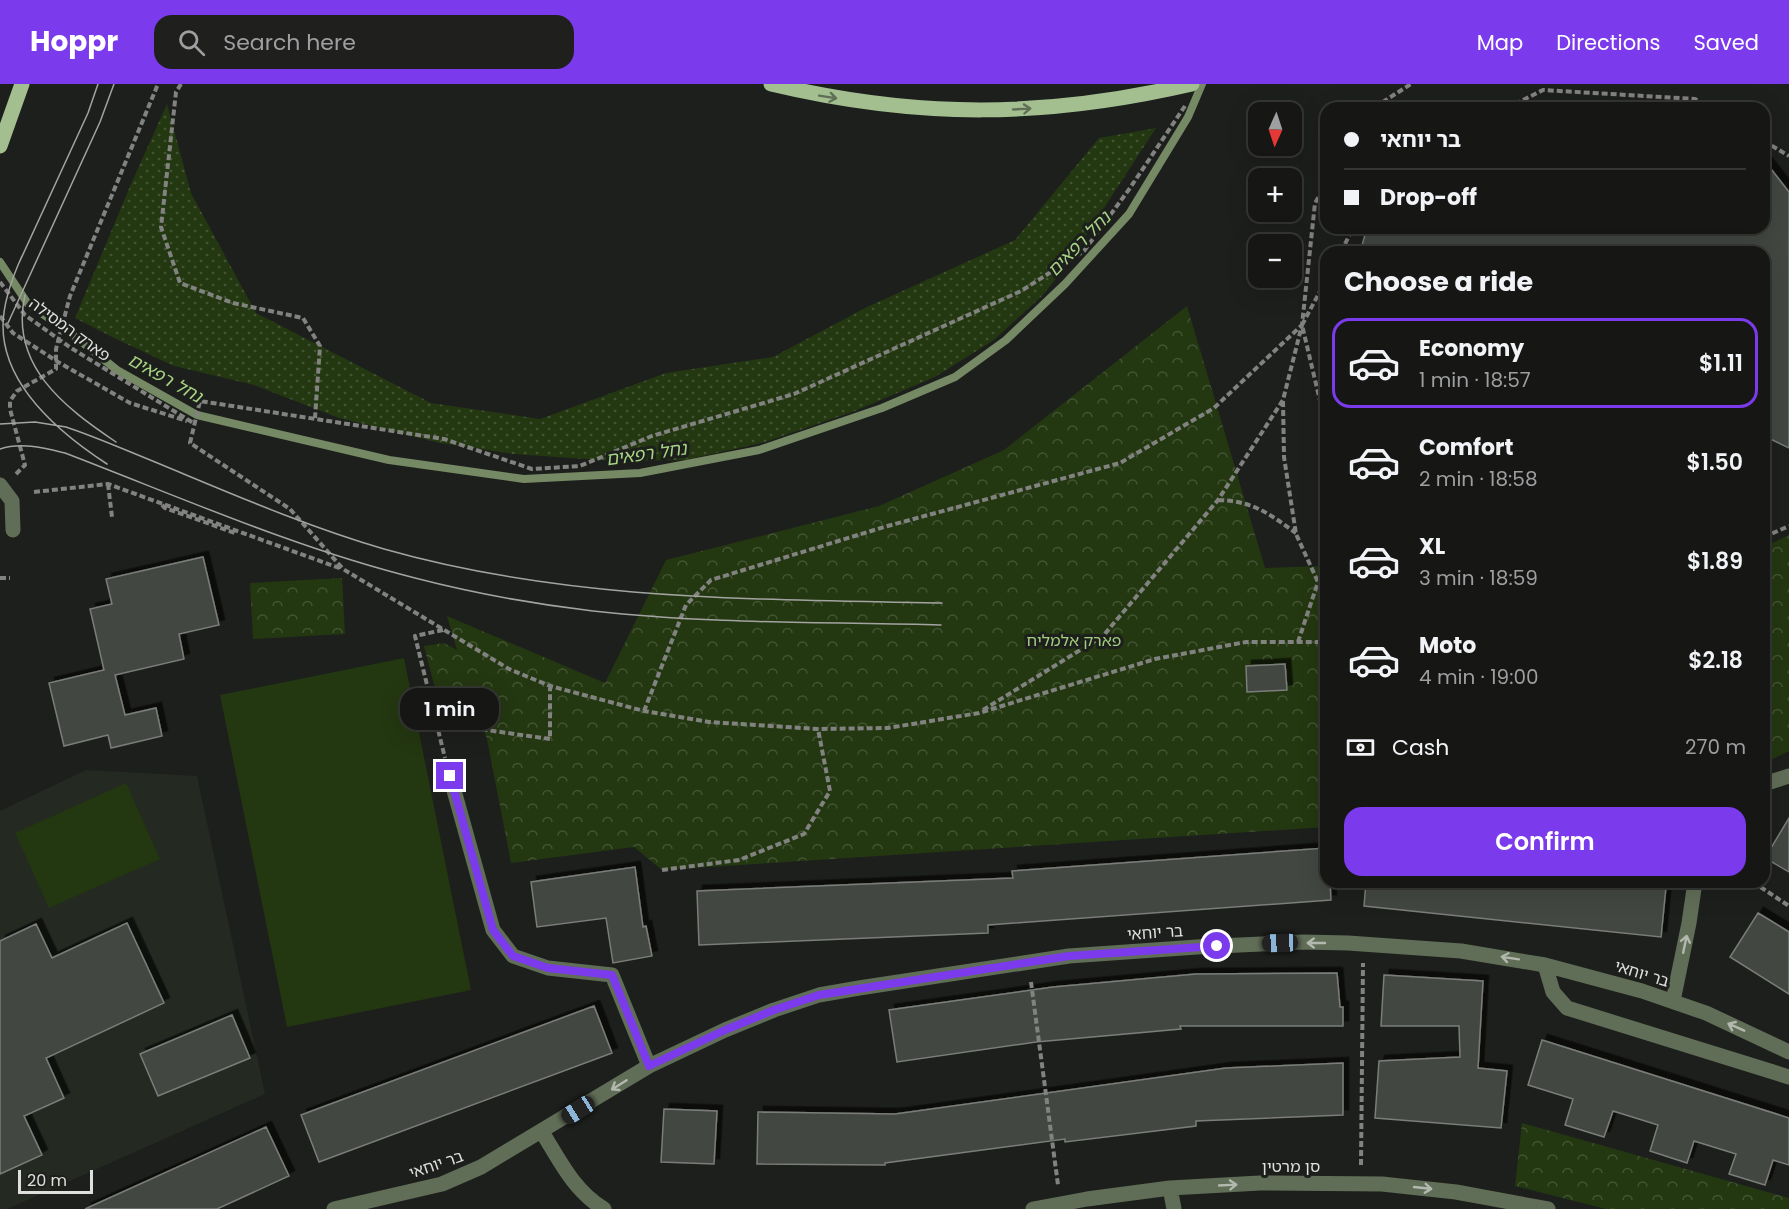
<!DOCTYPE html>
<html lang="en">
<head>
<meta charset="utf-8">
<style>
	:root { --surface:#161715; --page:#1f201e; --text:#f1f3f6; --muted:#9e9fa0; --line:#353634; --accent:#7c3aed }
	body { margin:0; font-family:Poppins,"Noto Sans Hebrew",sans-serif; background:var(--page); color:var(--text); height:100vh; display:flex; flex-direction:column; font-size:22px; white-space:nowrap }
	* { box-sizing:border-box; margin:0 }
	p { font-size:20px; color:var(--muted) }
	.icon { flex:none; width:33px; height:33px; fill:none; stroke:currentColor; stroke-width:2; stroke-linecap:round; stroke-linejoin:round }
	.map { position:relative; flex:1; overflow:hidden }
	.sheet { position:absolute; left:1320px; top:162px; width:450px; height:642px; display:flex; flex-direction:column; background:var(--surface); border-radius:18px; box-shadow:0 6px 24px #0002,0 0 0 2px var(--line) }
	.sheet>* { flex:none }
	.guide { position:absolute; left:1320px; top:18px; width:450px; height:132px; border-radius:18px; box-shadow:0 6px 24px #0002,0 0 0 2px var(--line); display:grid; align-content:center; height:132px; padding:0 24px; background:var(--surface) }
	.needle { width:39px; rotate:183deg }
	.fabs { position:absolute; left:1248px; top:18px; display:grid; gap:12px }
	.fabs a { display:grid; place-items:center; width:54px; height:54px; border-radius:12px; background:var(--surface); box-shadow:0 6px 24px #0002,0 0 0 2px var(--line); font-size:30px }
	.scale { position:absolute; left:18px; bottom:15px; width:75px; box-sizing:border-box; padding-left:6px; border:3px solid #dfe0de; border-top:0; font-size:16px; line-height:21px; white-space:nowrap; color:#dfe0de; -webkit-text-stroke:4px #1d1f1c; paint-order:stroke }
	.end { position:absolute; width:27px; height:27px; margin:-14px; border:8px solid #7c3aed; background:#fff; box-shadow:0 0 0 3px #fff }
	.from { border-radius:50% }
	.bubble { position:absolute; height:42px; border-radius:18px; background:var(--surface); box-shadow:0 6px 24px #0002,0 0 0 2px var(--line); font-size:20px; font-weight:600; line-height:42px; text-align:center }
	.car { position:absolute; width:18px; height:36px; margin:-18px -9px; border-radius:8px; box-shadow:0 0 4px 2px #0007; background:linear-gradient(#222 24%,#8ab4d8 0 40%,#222 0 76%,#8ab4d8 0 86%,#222 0) }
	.guide b { display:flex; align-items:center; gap:21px; height:57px; font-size:22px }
	.guide b+b { border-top:2px solid var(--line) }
	.guide i { width:15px; height:15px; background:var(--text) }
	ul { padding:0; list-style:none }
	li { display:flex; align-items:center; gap:18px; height:90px; margin:0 12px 9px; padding:0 12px; border:3px solid transparent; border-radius:18px }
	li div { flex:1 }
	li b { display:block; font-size:22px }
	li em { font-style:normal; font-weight:600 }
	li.selected { border-color:var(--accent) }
	li>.icon { width:54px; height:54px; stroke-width:1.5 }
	h2 { padding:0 24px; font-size:27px; line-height:72px }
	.pay { display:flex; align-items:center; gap:15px; height:66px; padding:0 24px; font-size:22px }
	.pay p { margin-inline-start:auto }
	.cta { display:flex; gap:12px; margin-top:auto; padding:12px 24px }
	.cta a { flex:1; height:69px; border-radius:18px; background:var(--accent); color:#fff; font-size:24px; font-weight:600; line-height:69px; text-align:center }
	header { display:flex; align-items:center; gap:36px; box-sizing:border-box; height:84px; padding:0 30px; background:var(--accent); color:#fff }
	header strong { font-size:28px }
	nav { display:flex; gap:33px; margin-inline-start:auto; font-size:21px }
	.search { width:420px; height:54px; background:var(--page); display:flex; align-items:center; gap:15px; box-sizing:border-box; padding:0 21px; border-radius:18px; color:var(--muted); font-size:22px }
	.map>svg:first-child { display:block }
</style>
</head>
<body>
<header>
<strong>Hoppr</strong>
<div class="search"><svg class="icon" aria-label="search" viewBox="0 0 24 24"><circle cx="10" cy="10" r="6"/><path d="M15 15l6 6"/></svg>Search here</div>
<nav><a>Map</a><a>Directions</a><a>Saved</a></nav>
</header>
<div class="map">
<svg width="1789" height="1125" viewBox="0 0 1789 1125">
	<defs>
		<pattern id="grass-dots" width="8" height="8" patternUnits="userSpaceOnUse" patternTransform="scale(1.5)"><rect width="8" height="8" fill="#233711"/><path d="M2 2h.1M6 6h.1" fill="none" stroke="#425433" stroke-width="1.8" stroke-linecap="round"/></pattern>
		<pattern id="park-crowns" width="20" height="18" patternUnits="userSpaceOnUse" patternTransform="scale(1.5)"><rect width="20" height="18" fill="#233711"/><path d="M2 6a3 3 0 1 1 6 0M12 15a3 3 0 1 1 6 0" fill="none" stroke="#425433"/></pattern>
		<filter id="shadow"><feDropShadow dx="5.5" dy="-5.5" stdDeviation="0" flood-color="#0009"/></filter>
	</defs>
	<rect width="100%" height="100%" fill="#1d1f1c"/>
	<path fill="#242921" d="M86 686 197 692 265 1010 7 1125H0V727Z"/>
	<path fill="url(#grass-dots)" d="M167 20 191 109 256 229 431 319 540 335 666 289 773 273 867 223 1015 156 1099 54 1156 44 1067 181 1042 212 994 256 935 293 855 327 762 359 684 376 615 377 513 370 440 359 339 334 254 301 174 282 116 255 75 234 131 100Z"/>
	<path fill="url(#park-crowns)" d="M1187 222 1265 484 1326 482V743L662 786 634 763 511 779 487 655 481 637 442 631 424 562 444 559 457 566 447 532 605 599 666 476 879 422 1004 366Z
		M1789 451V667L1764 679V463Z
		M342 494 345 550 253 555 250 499Z
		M1522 1039 1789 1114V1125H1606L1515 1102Z"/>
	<path fill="#233711" d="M404 574 471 906 287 943 220 611Z
		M126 699 160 775 49 824 15 749Z"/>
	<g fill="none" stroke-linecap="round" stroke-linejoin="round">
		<path stroke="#758964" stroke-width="8" d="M0 178 28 220 73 251 117 286 197 331 389 376 524 395 640 389 759 366 882 324 955 293 1006 256 1065 200 1129 130 1188 33 1202 0"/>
	</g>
	<path fill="#434642" stroke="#7a7d79" stroke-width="1.5" filter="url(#shadow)" d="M1764 76 1789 108V364L1764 352V168H1360L1367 144H1400L1414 150 1417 144H1764Z
		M203 473 219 541 179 550 184 575 115 591 125 631 156 624 162 652 111 664 108 651 64 662 49 599 104 586 90 525 112 520 106 495Z
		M1285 580 1287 606 1247 608 1246 582Z
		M1789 734V788L1765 774Z
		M1326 764V798H1330L1331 816 988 841V849L699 861 697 807 1013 794 1012 787Z
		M635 783 643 843 646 842 652 872 613 879 606 834 537 843 531 798Z
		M1366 798H1615L1666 803 1661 853 1364 822Z
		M1758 829 1789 848V910L1730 873Z
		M127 839 164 919 46 974 64 1014 24 1032 42 1071 0 1090V857L36 840 52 874Z
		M1337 889 1340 923H1343V942H1180L1181 945 1036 958 897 978 889 926 1053 903 1196 890Z
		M1384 891 1483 897 1478 984 1507 987 1501 1044 1375 1034 1379 977 1460 973 1459 942H1381Z
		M594 922 612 969 319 1078 301 1031Z
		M232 931 250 974 158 1012 140 970Z
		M1542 956 1789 1034V1081L1773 1076 1765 1101 1729 1090 1736 1070 1694 1057 1687 1079 1650 1067 1658 1041 1613 1027 1604 1053 1565 1041 1573 1015 1528 1001Z
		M1343 979V1031L1196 1037V1042L1065 1058V1055L885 1079V1081L757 1080 758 1028 895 1030 1226 984Z
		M664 1025 717 1027 714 1080 661 1078Z
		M266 1043 289 1092 217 1125H85Z"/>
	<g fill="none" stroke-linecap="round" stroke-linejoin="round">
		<path stroke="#828381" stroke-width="4" stroke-dasharray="6 3" stroke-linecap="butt" d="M181 0 176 8 161 143 180 199 233 219 303 234 320 262 315 334
			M1185 22 1130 104 1084 167 1021 207 794 310 652 352 580 382 532 385 444 355 200 317 190 359 290 425 343 485 509 585 550 602 644 627 709 638 818 645 888 644 979 629 1155 575 1246 558H1326
			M1376 24 1378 21 1411 0
			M1507 24 1543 6 1695 15 1710 24
			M1764 57 1789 72
			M1341 168 1353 144
			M1326 196 1302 241 1326 342
			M0 198 25 231 71 264 195 340
			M0 232 13 249 58 278 130 319 187 337
			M1283 317 1284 373 1296 450 1318 498 1326 505
			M16 390 25 381 10 325V317L17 307 56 285V265L70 212 158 0
			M108 400 112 433
			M34 408 108 400 342 485
			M1218 416C1253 417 1268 429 1296 449
			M162 421 165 424 235 449
			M1764 453 1789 442
			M0 494H10
			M443 546 415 552 445 674
			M1298 558 1318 498
			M983 626 1103 552 1218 416 1283 316 1302 241 1315 119 1326 101
			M644 627 686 521 711 496 884 443 1120 379 1214 324 1302 241
			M437 639 550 655V602
			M662 786 739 776 804 750 830 707 818 645
			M1753 798 1789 822
			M1031 898 1058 1101
			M1361 1081 1363 879"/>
		<path stroke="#616e57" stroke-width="15" d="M0 401 12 417 13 446
			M450 692 493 846 513 872 548 884 612 891 649 982
			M1764 700 1789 692
			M1545 881 1553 908 1567 924 1789 993
			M1673 917 1689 839 1695 798
			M542 1048C560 1077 574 1107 604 1125
			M1170 1104 1174 1125
			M334 1125 442 1100 481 1083 649 982 725 946 774 926 819 911 859 904 1069 872 1197 863 1303 858 1348 859 1461 867 1545 881 1642 907 1706 929 1789 968
			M1033 1125 1087 1115 1170 1104 1260 1099 1382 1100 1456 1108 1548 1125"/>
		<path stroke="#a3bf8f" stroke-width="15" d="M771 0C918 35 1045 34 1192 0
			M0 62 22 0"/>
		<path stroke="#a3a4a2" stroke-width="1.5" d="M22 172C12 194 3 218 3 242 3 302 61 350 107 380
			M19 179 88 29 98 0
			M25 211C9 281 64 323 116 358
			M8 239 100 38 114 0
			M0 340 35 338 66 343C96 353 125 366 155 378 230 409 305 442 384 465 567 517 753 515 942 519
			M0 365C21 358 44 364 65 369 180 413 295 464 415 494 473 509 533 520 593 527 708 540 825 538 941 541"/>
	</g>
	<defs><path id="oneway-shaft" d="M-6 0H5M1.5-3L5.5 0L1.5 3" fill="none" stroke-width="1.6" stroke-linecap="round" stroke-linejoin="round" transform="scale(1.5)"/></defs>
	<g stroke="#606f56">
		<use href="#oneway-shaft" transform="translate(828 13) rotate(9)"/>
		<use href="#oneway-shaft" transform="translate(1022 25) rotate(-3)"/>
	</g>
	<g stroke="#b3b8af">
		<use href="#oneway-shaft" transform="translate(1316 859) rotate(-180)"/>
		<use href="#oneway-shaft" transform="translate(1685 860) rotate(-78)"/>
		<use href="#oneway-shaft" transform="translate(1510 874) rotate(-171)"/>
		<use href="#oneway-shaft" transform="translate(1736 943) rotate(-156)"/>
		<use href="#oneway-shaft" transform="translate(619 1001) rotate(148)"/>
		<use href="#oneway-shaft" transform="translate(1228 1101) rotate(-3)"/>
		<use href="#oneway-shaft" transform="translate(1423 1104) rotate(6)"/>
	</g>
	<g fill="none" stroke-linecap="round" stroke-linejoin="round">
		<path stroke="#7c3aed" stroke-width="8" d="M450 692 493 846 513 872 548 884 612 891 649 982 725 946 774 926 819 911 1069 872 1217 862"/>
	</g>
	<g text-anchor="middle" stroke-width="6" stroke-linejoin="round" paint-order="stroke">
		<g font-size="16" fill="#dfe0de" stroke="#1d1f1c">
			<text transform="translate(70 245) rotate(36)" y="6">פארק המסילה</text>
			<text transform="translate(1155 848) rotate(-4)" y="6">בר יוחאי</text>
			<text transform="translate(1642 889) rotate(17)" y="6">בר יוחאי</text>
			<text transform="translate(436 1080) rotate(-19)" y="6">בר יוחאי</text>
			<text x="1291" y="1088">סן מרטין</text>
		</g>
		<g font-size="16" fill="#a2ce7f" stroke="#1d1f1c">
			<text x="1074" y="562">פארק אלמליח</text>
		</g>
		<g font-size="18" font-style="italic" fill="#a6d383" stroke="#1d1f1c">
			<text transform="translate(1079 160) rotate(-46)" y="6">נחל רפאים</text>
			<text transform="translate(165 294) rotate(29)" y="6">נחל רפאים</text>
			<text transform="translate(646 370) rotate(-8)" y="6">נחל רפאים</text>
		</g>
	</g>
</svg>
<div class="fabs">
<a><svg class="needle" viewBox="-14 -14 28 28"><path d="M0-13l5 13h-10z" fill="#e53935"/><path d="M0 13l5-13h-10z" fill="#9e9fa0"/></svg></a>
<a>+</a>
<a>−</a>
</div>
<div class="scale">20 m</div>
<i class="end from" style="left:1217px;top:862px"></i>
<i class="end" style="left:450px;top:692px"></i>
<div class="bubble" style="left:400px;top:604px;width:99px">1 min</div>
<i class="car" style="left:1280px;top:859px;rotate:268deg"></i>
<i class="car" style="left:578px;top:1026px;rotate:238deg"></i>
<div class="guide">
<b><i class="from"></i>בר יוחאי</b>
<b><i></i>Drop-off</b>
</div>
<section class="sheet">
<h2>Choose a ride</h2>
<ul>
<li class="selected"><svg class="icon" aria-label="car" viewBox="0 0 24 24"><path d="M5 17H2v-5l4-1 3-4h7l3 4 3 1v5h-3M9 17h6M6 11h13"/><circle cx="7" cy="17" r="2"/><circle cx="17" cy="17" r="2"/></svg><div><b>Economy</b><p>1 min · 18:57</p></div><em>$1.11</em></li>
<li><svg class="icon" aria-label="car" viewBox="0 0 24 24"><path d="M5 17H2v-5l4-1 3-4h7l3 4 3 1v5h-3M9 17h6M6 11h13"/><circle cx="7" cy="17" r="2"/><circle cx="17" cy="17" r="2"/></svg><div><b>Comfort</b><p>2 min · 18:58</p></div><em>$1.50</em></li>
<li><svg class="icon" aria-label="car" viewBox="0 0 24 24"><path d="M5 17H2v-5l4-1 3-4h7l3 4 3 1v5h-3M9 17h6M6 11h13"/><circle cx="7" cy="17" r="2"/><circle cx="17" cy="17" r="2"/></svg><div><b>XL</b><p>3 min · 18:59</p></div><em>$1.89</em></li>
<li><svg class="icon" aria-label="car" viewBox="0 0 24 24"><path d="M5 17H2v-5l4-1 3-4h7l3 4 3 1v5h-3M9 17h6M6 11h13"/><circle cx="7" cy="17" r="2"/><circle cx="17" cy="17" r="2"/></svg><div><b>Moto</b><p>4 min · 19:00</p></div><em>$2.18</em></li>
</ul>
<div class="pay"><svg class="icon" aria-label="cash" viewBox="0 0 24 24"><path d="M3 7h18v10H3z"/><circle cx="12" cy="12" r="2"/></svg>Cash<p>270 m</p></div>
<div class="cta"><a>Confirm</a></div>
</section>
</div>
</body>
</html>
